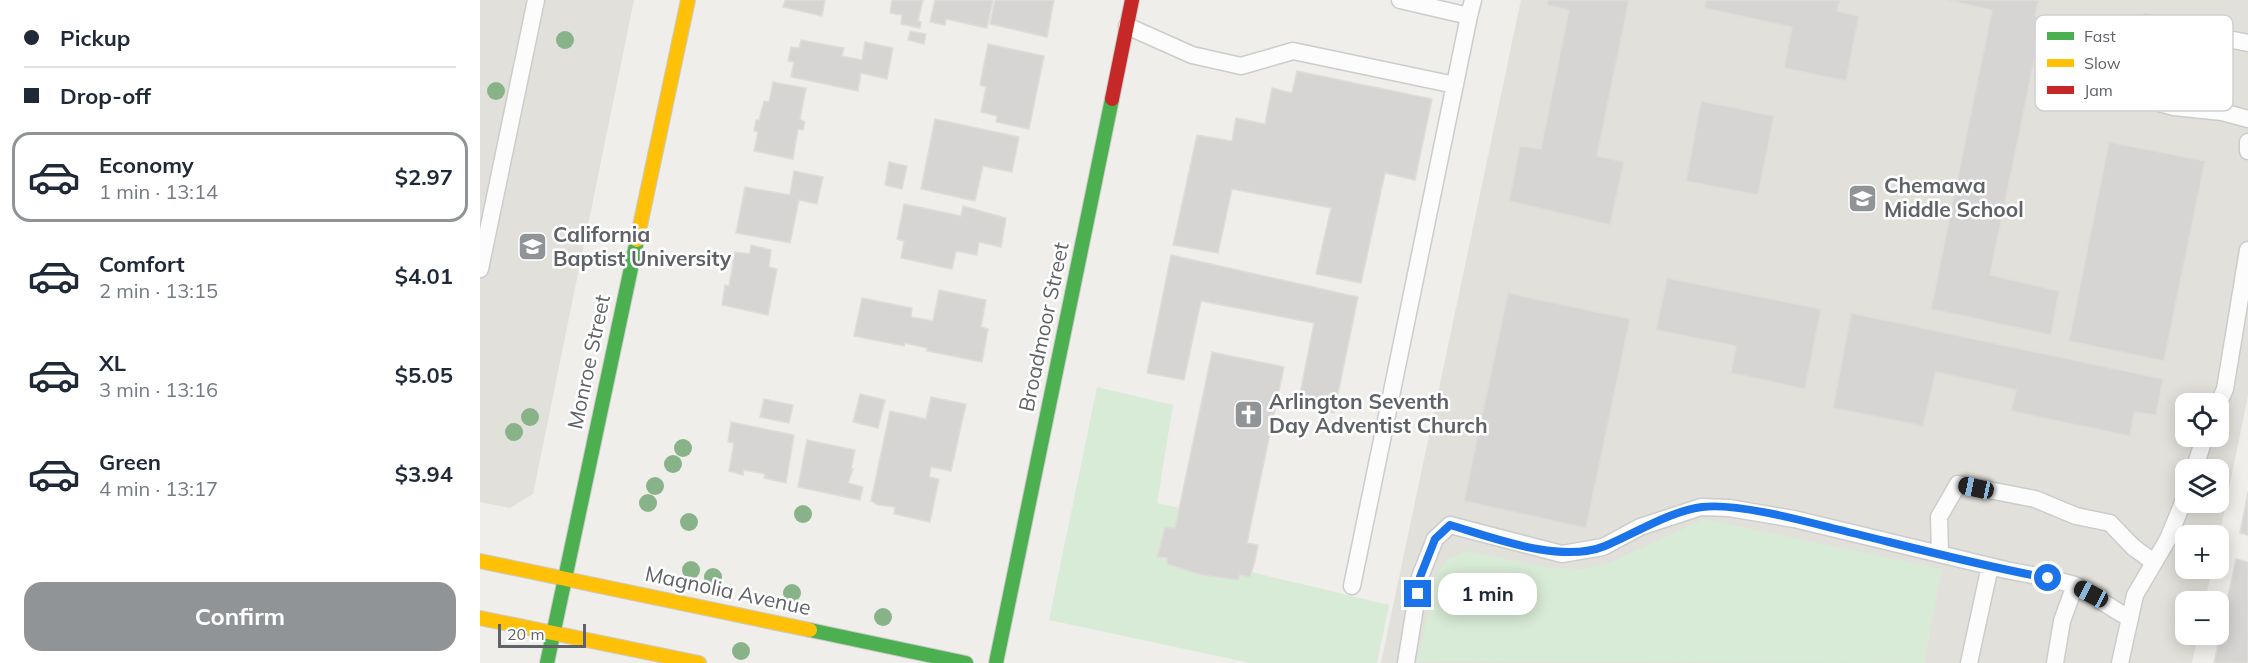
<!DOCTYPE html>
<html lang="en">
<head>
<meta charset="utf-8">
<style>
	:root { --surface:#fff; --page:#f2f2f3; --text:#1f2937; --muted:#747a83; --line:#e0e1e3; --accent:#919496 }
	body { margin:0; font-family:Mulish,sans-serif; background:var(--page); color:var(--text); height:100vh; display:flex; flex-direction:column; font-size:22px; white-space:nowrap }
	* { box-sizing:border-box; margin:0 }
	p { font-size:20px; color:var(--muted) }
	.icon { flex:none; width:33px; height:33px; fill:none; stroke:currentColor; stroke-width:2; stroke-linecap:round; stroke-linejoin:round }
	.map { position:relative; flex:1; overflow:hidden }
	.side { display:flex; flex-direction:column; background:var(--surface); width:480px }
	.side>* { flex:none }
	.banner { display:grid; align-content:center; height:132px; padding:0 24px; background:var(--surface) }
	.controls { position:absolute; left:1695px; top:393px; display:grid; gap:12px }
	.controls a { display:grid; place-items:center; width:54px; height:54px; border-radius:12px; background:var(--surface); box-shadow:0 3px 15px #0003; font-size:30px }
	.scale { position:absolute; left:18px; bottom:15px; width:88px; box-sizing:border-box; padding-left:6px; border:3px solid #5f6368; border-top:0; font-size:16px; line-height:21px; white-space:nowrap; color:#5f6368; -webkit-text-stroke:4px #fff; paint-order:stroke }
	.end { position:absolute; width:27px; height:27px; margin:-14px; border:8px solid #1a73e8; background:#fff; box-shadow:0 0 0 3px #fff }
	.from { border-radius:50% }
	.bubble { position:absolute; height:42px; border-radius:18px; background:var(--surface); box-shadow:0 3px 15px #0003; font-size:20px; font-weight:700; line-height:42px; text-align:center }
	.car { position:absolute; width:18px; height:36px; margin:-18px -9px; border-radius:8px; box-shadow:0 0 4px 2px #0007; background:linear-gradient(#222 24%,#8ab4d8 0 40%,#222 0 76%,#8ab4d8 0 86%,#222 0) }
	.banner b { display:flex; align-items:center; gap:21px; height:57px; font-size:22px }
	.banner b+b { border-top:2px solid var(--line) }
	.banner i { width:15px; height:15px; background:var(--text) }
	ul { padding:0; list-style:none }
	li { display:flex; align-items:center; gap:18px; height:90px; margin:0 12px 9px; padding:0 12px; border:3px solid transparent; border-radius:18px }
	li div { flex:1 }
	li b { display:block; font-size:22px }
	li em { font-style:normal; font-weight:700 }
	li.current { border-color:var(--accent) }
	li>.icon { width:54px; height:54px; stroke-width:1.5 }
	.button { display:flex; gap:12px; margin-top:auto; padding:12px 24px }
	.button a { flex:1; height:69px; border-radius:18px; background:var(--accent); color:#fff; font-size:24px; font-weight:700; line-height:69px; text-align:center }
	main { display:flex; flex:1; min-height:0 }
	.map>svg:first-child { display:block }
</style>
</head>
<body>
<main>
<section class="side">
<div class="banner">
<b><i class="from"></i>Pickup</b>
<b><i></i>Drop-off</b>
</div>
<ul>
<li class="current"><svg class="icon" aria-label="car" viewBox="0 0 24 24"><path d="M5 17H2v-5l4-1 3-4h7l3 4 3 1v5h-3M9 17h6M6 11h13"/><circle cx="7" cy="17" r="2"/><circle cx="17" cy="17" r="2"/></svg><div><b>Economy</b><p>1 min · 13:14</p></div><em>$2.97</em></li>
<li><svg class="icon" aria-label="car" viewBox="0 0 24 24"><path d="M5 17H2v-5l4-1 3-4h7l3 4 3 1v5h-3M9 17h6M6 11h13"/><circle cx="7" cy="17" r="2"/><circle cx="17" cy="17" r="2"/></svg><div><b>Comfort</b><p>2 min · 13:15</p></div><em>$4.01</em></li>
<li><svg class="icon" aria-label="car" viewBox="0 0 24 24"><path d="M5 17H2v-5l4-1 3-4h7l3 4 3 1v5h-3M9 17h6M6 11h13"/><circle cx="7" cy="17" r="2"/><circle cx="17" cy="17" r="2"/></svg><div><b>XL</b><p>3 min · 13:16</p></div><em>$5.05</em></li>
<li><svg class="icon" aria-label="car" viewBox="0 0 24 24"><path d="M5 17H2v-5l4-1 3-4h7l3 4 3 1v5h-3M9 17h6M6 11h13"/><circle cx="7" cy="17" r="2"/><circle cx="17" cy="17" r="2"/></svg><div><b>Green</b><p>4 min · 13:17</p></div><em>$3.94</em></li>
</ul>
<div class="button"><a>Confirm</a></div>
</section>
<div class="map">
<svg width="1768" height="663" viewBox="0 0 1768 663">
	<rect width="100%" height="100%" fill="#efeeea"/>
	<path fill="#e2e0da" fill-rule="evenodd" d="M0 0H154L53 494 30 508 0 502Z
		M1041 0H1768V396L1739 537 1706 536V568L1732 569 1725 601 1706 602V634L1718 635 1712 663H901ZM1706 404H1738V436H1706ZM1706 470H1738V502H1706Z"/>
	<path fill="#d8ebd6" d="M617 387 693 405 677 503 699 508 695 528 685 527 678 557 758 579 760 575 770 577 771 572 909 605 897 663H770L569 620Z
		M1224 519 1462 569 1444 663 937 662 957 572 968 559 986 551 1070 568 1103 569 1129 563Z"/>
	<path fill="#d6d5d3" stroke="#deddd9" stroke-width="1.5" d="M305 0H345L342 16 303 7Z
		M412 0H443L438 21 441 22 440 28 421 24 422 15 410 13Z
		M455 0H513L507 28 466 19 465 25 450 22Z
		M515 0H574L567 37 510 24Z
		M1068 0H1149L1117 156 1144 162 1130 225 1029 201 1040 146 1061 149 1089 10 1067 5Z
		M1226 0H1360L1357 11 1379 16 1366 81 1304 68 1312 27 1224 8Z
		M1467 0H1559L1555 16 1563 18 1510 275 1579 291 1571 335 1451 309 1512 10Z
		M430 31 446 34 444 44 428 40Z
		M321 40 364 48 362 56 382 60 385 42 413 48 407 79 381 73 378 91 311 77 314 62 308 61 311 47 319 48Z
		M508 44 564 56 549 129 516 122 517 116 501 112 506 87 500 85Z
		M817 71 952 99 935 180 905 173 881 283 836 274 851 208 752 189 738 253 693 245 717 135 752 141 756 118 785 124 792 88 812 93Z
		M293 82 326 88 320 119 325 122 323 130 318 129 313 159 274 151 278 132 274 131 276 120H279L284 101 289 102Z
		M1221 101 1294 116 1278 195 1206 181Z
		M455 119 539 137 532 172 503 166 495 201 441 189Z
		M1629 142 1725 161 1684 361 1589 341Z
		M409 162 427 166 422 189 405 185Z
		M314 171 343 177 337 204 319 200 310 243 256 233 265 187 310 195Z
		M424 204 481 216 483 206 526 218 521 247 499 242 497 255 476 251 472 269 421 258 424 241 417 239Z
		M271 245 291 250 289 267 297 269 288 315 242 305 245 285 249 286 255 252 270 254Z
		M691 255 878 297 854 413 818 404 834 323 721 301 704 380 667 373Z
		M1187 278 1341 309 1325 389 1251 373 1256 346 1176 330Z
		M459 290 506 300 501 327 508 329 502 362 447 351V348L425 343 424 346 374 336 382 298 432 308 431 317 453 321Z
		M1028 293 1150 319 1106 528 984 501Z
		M1371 313 1683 379 1676 415 1654 412 1650 436 1531 411 1536 390 1456 372 1443 426 1353 408Z
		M732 352 804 367 767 543 778 545 775 561 770 577 760 575 758 580 722 575 687 564V558L677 557 685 527 695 528Z
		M380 394 405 400 398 428 373 422Z
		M451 397 486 404 471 471 451 467 449 477 459 479 450 522 414 514 415 507 398 505 391 501 410 411 446 419Z
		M284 399 313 405 309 423 280 417Z
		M251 422 314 435 306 483 284 478 285 474 264 470 263 475 249 471 254 443 248 442Z
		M327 440 375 450 371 469H373L368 483 383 487 380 500 318 487Z
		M1768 492V535L1760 533Z
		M1756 559 1768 562V663H1734Z"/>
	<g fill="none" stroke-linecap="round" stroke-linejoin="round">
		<defs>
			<path id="lane" d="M989 16 993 0
				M647 26 712 55 761 66 813 51 975 85
				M1768 43 1666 23 1650 95 1694 107 1742 112 1768 119
				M1768 142V151
				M0 269 56 0
				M1738 405 1745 389 1768 250
				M1714 470 1725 436
				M1460 553 1459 517 1478 484 1555 499 1596 516 1630 523 1653 547 1668 558 1676 559
				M872 586 989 16 920 0
				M926 663 940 577 955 539 970 525 1082 554 1123 547 1160 527 1221 507 1249 508 1314 519 1526 570 1568 578 1595 585 1650 619
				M1489 663 1510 566
				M1575 663 1582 621 1595 585
				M1640 663 1655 595 1688 539 1706 495"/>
			<path id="fast" d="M330 630 486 663
				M67 663 157 240
				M516 663 632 99"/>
			<path id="slow" d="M157 240 208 0
				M0 561 330 630
				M0 618 219 663"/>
			<path id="jam" d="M632 99 652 0"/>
		</defs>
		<use href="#lane" stroke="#cbcccc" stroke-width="19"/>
		<use href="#fast" stroke="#cacacb" stroke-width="16"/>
		<use href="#slow" stroke="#cacacb" stroke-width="16"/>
		<use href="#jam" stroke="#cacacb" stroke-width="16"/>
		<use href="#lane" stroke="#fdfcfc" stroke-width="16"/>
		<use href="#fast" stroke="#4caf50" stroke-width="14"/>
		<use href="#slow" stroke="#ffc107" stroke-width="14"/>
		<use href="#jam" stroke="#c62828" stroke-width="14"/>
	</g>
	<g fill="#88b388">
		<circle cx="85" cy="40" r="9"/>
		<circle cx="16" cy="91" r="9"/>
		<circle cx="50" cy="417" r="9"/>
		<circle cx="34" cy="432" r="9"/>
		<circle cx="203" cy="448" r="9"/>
		<circle cx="193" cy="464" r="9"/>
		<circle cx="175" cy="486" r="9"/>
		<circle cx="168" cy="503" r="9"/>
		<circle cx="323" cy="514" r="9"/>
		<circle cx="209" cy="522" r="9"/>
		<circle cx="211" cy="570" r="9"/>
		<circle cx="233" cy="577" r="9"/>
		<circle cx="312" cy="593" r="9"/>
		<circle cx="403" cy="617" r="9"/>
		<circle cx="261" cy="651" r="9"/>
	</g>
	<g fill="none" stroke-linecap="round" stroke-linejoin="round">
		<path stroke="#1a73e8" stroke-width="8" d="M938 594 940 577 955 539 970 525C1014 538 1081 564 1125 546 1154 534 1190 511 1222 507 1256 503 1317 519 1352 528 1423 545 1496 565 1568 578"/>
	</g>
	<defs>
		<symbol id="school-square" viewBox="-11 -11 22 22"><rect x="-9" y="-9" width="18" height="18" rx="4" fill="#919496" stroke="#fff"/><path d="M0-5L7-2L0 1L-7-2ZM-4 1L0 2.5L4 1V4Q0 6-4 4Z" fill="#fff"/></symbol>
		<symbol id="university-square" viewBox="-11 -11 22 22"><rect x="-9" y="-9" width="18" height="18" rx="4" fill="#919496" stroke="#fff"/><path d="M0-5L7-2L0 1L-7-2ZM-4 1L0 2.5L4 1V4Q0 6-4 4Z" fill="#fff"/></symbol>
		<symbol id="church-square" viewBox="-11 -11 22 22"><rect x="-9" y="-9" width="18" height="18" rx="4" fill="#919496" stroke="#fff"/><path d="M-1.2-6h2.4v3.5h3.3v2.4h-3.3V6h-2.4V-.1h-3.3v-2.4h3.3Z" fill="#fff"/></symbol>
	</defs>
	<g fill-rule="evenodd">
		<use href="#school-square" x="1366" y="182" width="33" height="33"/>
		<use href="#university-square" x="36" y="230" width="33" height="33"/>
		<use href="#church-square" x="752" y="398" width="33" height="33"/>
	</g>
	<g text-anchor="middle" stroke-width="5" stroke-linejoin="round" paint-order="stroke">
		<g font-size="21" font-weight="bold" fill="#5f6368" stroke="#fff" text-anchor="start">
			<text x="1404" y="193">Chemawa<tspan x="1404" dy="24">Middle School</tspan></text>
			<text x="73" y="242">California<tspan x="73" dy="24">Baptist University</tspan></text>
			<text x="789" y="409">Arlington Seventh<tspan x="789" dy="24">Day Adventist Church</tspan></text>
		</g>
		<g font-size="21" fill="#5f6368" stroke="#fff">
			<text transform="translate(564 327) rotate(-78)" y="7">Broadmoor Street</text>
			<text transform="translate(109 362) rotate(-78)" y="7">Monroe Street</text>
			<text transform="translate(248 591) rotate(12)" y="7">Magnolia Avenue</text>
		</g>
	</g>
	<rect x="1555" y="15" width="198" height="96" rx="9" fill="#fff" stroke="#cfd0d2" stroke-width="1.5"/>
	<rect x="1567" y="32" width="27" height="8" fill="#4caf50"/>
	<rect x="1567" y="59" width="27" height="8" fill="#ffc107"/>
	<rect x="1567" y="86" width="27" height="8" fill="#c62828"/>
	<g font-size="16" fill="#5f6368">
		<text x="1604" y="42">Fast</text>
		<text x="1604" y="69">Slow</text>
		<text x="1604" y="96">Jam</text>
	</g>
</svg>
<div class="controls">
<a><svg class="icon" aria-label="locate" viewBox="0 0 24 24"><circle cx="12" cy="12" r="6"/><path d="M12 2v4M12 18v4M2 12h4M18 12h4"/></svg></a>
<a><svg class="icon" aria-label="layers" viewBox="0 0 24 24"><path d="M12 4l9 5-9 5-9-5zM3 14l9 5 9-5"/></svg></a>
<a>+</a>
<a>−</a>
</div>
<div class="scale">20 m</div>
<i class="end from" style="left:1568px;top:578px"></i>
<i class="end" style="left:938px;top:594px"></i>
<div class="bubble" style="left:958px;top:573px;width:99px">1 min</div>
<i class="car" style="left:1496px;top:488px;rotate:282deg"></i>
<i class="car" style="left:1611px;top:594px;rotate:298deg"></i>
</div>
</main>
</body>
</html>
